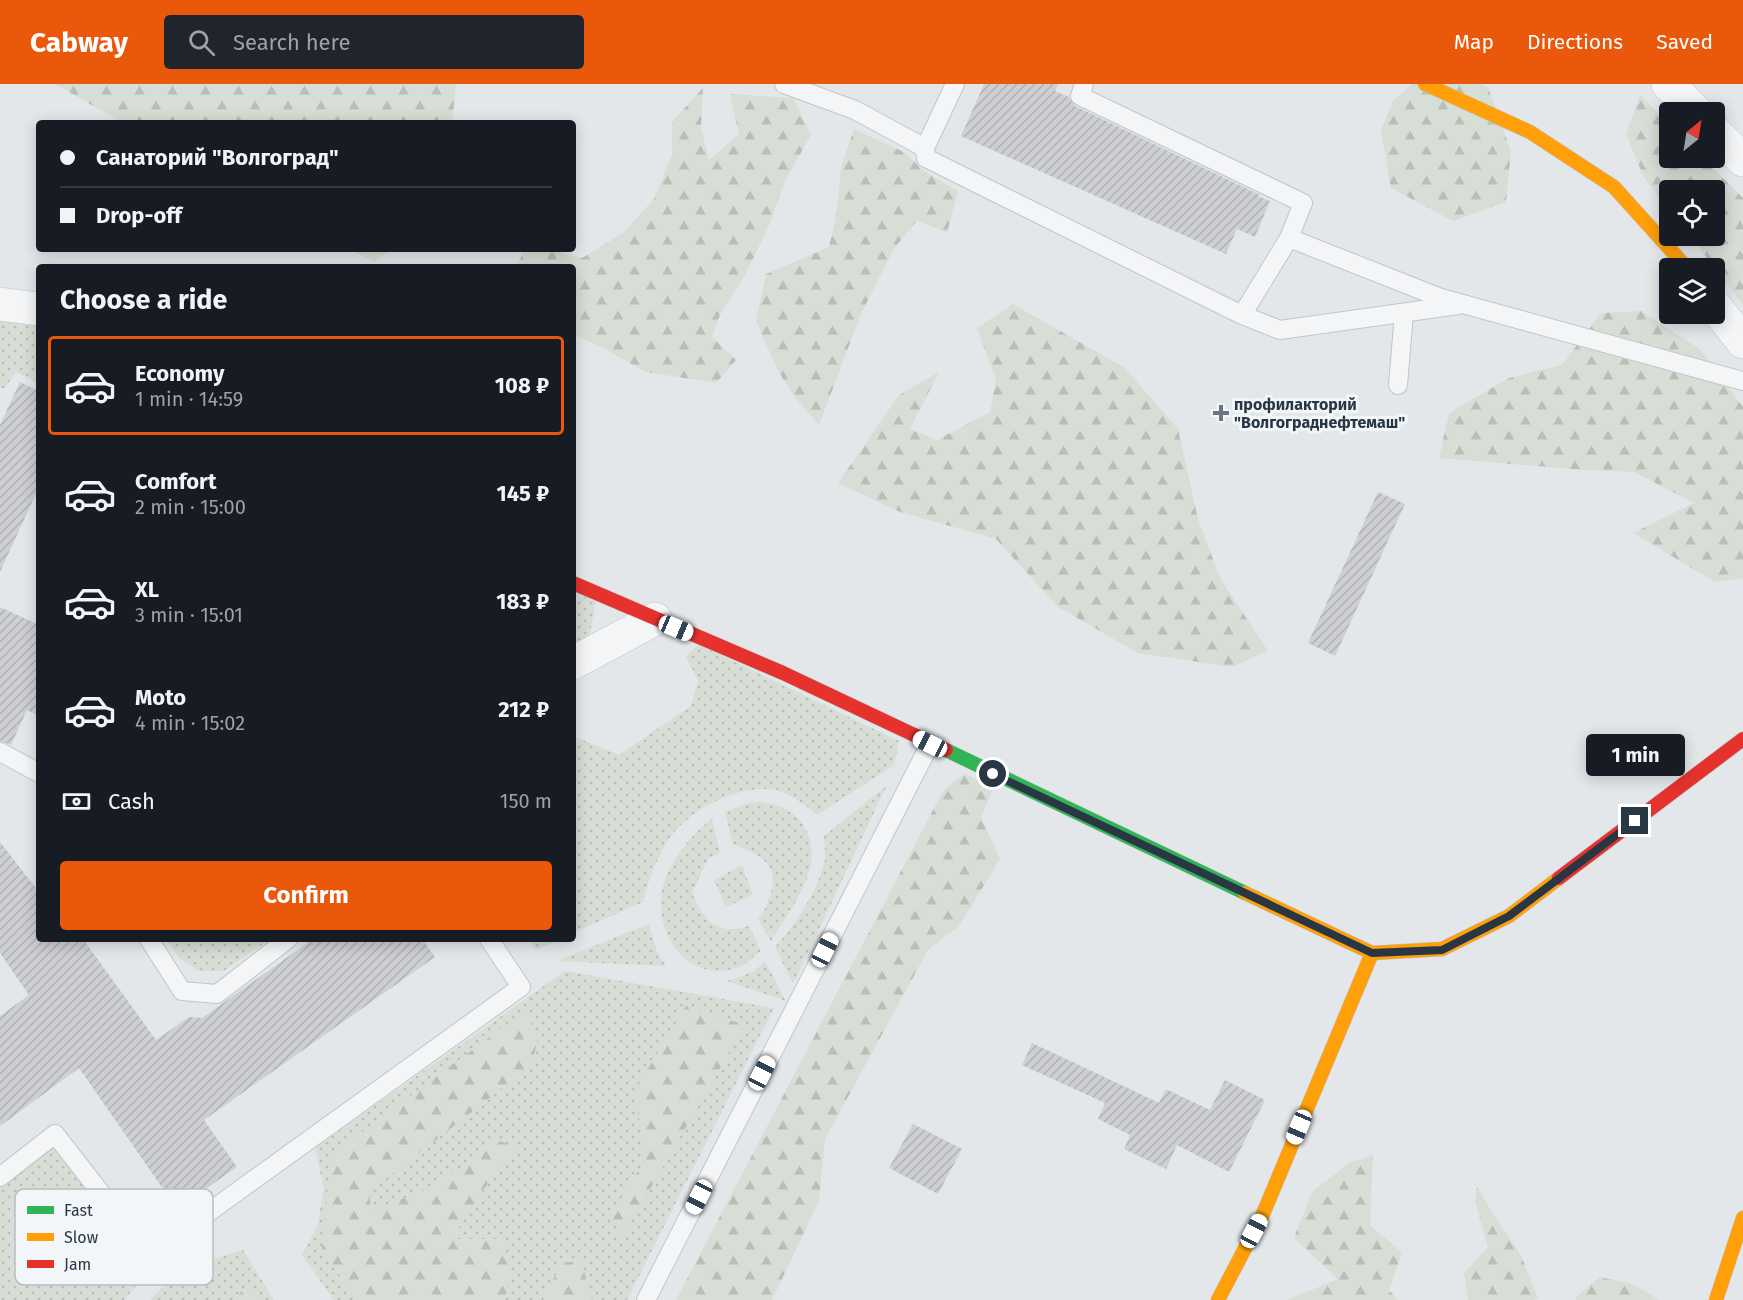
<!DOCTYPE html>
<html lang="en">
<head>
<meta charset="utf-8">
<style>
	:root { --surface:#171b24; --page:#20242c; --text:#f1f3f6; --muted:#9ea1a6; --line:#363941; --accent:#ea580c }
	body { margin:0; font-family:"Fira Sans",sans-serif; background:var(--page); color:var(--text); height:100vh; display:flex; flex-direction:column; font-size:22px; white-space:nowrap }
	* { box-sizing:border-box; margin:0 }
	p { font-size:20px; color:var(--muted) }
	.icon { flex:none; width:33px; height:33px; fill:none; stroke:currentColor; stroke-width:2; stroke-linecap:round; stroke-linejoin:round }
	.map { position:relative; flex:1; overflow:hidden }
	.panel { position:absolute; left:36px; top:180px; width:540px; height:678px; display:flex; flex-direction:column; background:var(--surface); border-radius:6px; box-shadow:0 3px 15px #0003 }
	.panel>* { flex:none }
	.top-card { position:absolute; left:36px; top:36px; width:540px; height:132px; border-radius:6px; box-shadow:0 3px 15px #0003; display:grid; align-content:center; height:132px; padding:0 24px; background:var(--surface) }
	.needle { width:39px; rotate:30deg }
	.fabs { position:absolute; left:1659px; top:18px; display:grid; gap:12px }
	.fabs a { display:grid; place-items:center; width:66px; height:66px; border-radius:6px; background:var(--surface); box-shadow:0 3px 15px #0003; font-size:30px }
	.end { position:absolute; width:27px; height:27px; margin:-14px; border:8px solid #293745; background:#fff; box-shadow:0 0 0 3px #fff }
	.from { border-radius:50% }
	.bubble { position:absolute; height:42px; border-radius:6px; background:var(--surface); box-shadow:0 3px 15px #0003; font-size:20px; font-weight:700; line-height:42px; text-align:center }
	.car { position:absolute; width:18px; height:36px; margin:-18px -9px; border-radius:8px; box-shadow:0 0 4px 2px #0007; background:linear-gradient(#fff 24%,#345 0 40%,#fff 0 76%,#345 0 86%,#fff 0) }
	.top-card b { display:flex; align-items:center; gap:21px; height:57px; font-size:22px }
	.top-card b+b { border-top:2px solid var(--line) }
	.top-card i { width:15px; height:15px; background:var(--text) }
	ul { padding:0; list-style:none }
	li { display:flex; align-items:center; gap:18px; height:99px; margin:0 12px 9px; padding:0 12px; border:3px solid transparent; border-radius:6px }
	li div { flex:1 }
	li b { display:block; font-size:22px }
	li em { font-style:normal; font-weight:700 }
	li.active { border-color:var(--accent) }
	li>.icon { width:54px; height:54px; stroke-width:1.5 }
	h2 { padding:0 24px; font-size:27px; line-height:72px }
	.pay { display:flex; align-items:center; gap:15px; height:66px; padding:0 24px; font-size:22px }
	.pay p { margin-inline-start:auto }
	.cta { display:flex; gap:12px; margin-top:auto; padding:12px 24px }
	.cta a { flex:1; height:69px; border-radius:6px; background:var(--accent); color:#fff; font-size:24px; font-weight:700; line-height:69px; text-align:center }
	header { display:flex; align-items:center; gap:36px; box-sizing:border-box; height:84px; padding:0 30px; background:var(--accent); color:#fff }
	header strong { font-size:28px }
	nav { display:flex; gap:33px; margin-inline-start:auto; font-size:21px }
	.search { width:420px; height:54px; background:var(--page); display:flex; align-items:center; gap:15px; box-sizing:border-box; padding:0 21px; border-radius:6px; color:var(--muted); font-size:22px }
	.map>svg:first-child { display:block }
</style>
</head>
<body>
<header>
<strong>Cabway</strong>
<div class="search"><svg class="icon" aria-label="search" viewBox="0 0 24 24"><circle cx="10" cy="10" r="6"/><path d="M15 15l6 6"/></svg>Search here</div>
<nav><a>Map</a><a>Directions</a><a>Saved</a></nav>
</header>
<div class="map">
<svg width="1743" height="1216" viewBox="0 0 1743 1216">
	<defs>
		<pattern id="grass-dots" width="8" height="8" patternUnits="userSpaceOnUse" patternTransform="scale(1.5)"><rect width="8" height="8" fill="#d6ded5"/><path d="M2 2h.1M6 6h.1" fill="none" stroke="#b8bfb8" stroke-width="1.8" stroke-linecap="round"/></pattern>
		<pattern id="forest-firs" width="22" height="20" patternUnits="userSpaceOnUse" patternTransform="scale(1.5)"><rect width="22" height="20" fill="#d6ded5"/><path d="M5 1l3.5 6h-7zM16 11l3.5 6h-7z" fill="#b8bfb8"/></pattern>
		<pattern id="building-hatch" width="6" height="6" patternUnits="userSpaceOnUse" patternTransform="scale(1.5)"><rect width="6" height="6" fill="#cdcfd2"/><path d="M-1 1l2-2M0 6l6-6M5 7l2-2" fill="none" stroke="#b0b2b6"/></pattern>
	</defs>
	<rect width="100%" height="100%" fill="#e4e7ea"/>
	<path fill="url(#grass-dots)" d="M0 233 39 240V299L16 288 4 305 0 303Z
		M573 506 596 518 589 554 573 563Z
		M698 560 899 657 894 681 817 731C807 721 783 705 769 705 733 703 686 727 667 758 656 776 648 797 643 818L573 849V652L619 671 691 622 698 596 686 573Z
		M887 701 793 900 775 863C797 839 817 808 825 776 826 769 824 759 824 752Z
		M759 718C765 719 772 719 777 721 810 733 819 767 806 797 797 818 783 838 771 857L758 835C764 829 766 823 769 814 782 781 761 771 733 760L725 728 748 719Z
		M712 735 720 769 708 775 692 809C704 837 717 852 749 842L761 867C753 872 746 881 739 883 693 900 658 858 661 815 663 785 689 752 712 735Z
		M742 781 753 811 726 823 714 796Z
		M649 840 657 868 666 882 557 877Z
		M166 855H270L224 887H199L179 874Z
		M528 855H560L536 866Z
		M765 877 786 917 727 897 753 888Z
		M565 887 774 924 627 1216H334L302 1171 317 1143 324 1105 315 1064Z
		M54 1062 78 1064 136 1138 166 1166 124 1216H0V1099Z
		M243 1166 274 1216H151L188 1170 217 1174Z"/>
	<path fill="url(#forest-firs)" d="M55 0H456L452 39H123Z
		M1412 0H1481L1488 3 1511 67 1506 118 1453 137 1391 104 1381 46 1393 17Z
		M703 4 701 44 709 76 739 50 730 10 793 14 811 51 786 95 768 144 744 193 720 231 712 253 736 276 716 299 646 288 601 263 573 250V183H515L526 165H547L582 174 623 149 654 115 672 71V38Z
		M1640 11 1669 40 1670 74H1703L1743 114V221L1690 152H1714V106H1670L1669 125 1644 94 1626 50Z
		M854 45 904 68 924 87 958 107 947 149 917 136 893 166 861 230 819 341 794 312 778 287 756 237 766 190 829 163 836 133 841 83Z
		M349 165H391L374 178Z
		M1013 220 1125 284 1178 345 1198 435 1220 494 1268 567 1232 583 1138 569 1058 523 996 455 900 428 838 399 899 311 939 288 910 345 937 356 990 328 996 295 977 244Z
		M1641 227 1700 265 1743 323V494L1715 498 1633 449 1694 419 1634 388 1585 386 1439 374 1449 329 1509 294 1562 281 1601 229Z
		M965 689 993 705 981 733 1000 775 959 842 928 866 825 1055 819 1117 772 1216H676L943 707Z
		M686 922 745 941 622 1154 610 1132 645 1076 635 1006Z
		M527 925 538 955 531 982 369 1108 371 1127 427 1105 463 1082 493 1055 517 1063 483 1106 451 1155H503L511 1186 505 1216H357L322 1166 331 1071Z
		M1373 1071 1370 1141 1402 1168 1389 1206 1398 1216H1287L1338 1195 1294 1154 1312 1108 1349 1079Z
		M1477 1103 1497 1136 1520 1169 1538 1214 1534 1216H1468L1464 1189 1488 1163 1475 1117Z
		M581 1176 592 1216H543L561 1180Z
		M1600 1193 1635 1201 1659 1216H1576L1575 1214Z
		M247 1200 258 1216H235Z"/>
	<path fill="url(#building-hatch)" d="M984 0H1058L1055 7 1069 13 1075 22 1260 111 1259 113 1270 117 1255 153 1237 145 1226 170 961 52Z
		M20 298 39 307V403L0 488V341Z
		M1378 408 1405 420 1335 572 1308 559Z
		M0 523 39 541V632L27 626 11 661 0 657Z
		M0 758 39 808V855H83L156 956 189 933 202 934 313 855H422L435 873 204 1036 237 1083 177 1125 79 984 0 1042V932L29 911 0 869Z
		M1032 959 1115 998 1106 1017 1115 998 1159 1019 1166 1005 1210 1026 1225 996 1265 1016 1229 1088 1177 1061 1166 1085 1124 1065 1130 1051 1098 1035 1105 1019 1022 981Z
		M913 1040 962 1065 938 1110 889 1084Z"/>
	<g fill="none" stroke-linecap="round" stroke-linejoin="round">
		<defs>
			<path id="lane" d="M784 0 855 26 925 64
				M955 0 925 64 926 74 1242 231 1289 154 1303 119 1080 12 1084 0
				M1289 154 1441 214 1743 297
				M1242 231 1280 246 1458 221
				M1398 301 1404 229
				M0 668 39 689
				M149 855 182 907 217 910 288 855
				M0 1093 55 1050 118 1131 162 1162 521 903 489 855
				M646 1216 930 660"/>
			<path id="street" d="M1668 0 1696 28
				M1714 47 1743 76
				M0 220 39 225
				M1714 221 1743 258
				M573 579 655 535"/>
			<path id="fast" d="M946 666 1245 809"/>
			<path id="slow" d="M1425 0 1530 48 1614 103 1687 184
				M1245 809 1372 869 1442 865 1509 832 1559 794
				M1218 1216 1263 1130 1372 869
				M1716 1216 1743 1134"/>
			<path id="jam" d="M573 499 783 589 946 666
				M1559 794 1743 655"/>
		</defs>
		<use href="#lane" stroke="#c2c5c8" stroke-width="20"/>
		<use href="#street" stroke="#c2c5c8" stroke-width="34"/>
		<use href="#fast" stroke="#c2c5c8" stroke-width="15"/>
		<use href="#slow" stroke="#c2c5c8" stroke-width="15"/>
		<use href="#jam" stroke="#c2c5c8" stroke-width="15"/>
		<use href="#lane" stroke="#f4f5f6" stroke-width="18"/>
		<use href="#street" stroke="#f4f5f6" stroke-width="33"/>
		<use href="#fast" stroke="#30b455" stroke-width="14"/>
		<use href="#slow" stroke="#ff9f0a" stroke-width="14"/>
		<use href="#jam" stroke="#e5322d" stroke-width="14"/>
	</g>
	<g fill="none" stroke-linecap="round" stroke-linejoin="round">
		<path stroke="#293745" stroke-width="8" d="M993 690 1372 869 1442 866 1509 832 1635 737"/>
	</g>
	<path fill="#6a757f" stroke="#f2f6f9" stroke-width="2" d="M1218 320h6v6h6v6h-6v6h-6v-6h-6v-6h6z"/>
	<g text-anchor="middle" stroke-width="6" stroke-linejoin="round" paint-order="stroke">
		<g font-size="16" font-weight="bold" fill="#293745" stroke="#f2f6f9" text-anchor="start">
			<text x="1234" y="326">профилакторий<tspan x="1234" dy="18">"Волгограднефтемаш"</tspan></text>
		</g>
	</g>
	<rect x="15" y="1105" width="198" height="96" rx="9" fill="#f2f6f9" stroke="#b6bdc3" stroke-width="1.5"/>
	<rect x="27" y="1122" width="27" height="8" fill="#30b455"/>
	<rect x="27" y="1149" width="27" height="8" fill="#ff9f0a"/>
	<rect x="27" y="1176" width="27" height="8" fill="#e5322d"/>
	<g font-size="16" fill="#293745">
		<text x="64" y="1132">Fast</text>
		<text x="64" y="1159">Slow</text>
		<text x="64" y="1186">Jam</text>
	</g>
</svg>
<div class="fabs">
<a><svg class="needle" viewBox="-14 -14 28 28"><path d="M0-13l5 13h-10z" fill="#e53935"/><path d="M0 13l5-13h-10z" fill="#9ea1a6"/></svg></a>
<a><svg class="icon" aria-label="locate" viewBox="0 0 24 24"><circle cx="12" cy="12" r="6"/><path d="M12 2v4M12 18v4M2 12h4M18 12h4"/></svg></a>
<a><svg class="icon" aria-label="layers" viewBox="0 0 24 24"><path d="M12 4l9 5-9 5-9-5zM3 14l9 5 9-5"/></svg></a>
</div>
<i class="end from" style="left:993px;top:690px"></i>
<i class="end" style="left:1635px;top:737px"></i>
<div class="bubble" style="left:1586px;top:650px;width:99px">1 min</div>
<i class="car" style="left:676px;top:544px;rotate:113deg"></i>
<i class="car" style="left:930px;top:660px;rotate:296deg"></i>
<i class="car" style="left:825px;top:866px;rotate:27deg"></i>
<i class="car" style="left:762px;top:989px;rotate:27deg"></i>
<i class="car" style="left:1299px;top:1043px;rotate:203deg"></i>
<i class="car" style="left:699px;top:1113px;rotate:207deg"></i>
<i class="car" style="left:1254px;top:1147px;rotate:28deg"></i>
<div class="top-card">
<b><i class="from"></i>Санаторий &quot;Волгоград&quot;</b>
<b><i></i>Drop-off</b>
</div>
<section class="panel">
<h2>Choose a ride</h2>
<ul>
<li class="active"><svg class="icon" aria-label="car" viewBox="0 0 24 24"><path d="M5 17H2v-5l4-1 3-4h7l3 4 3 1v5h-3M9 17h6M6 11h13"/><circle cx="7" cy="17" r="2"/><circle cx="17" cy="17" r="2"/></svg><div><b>Economy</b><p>1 min · 14:59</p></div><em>108 ₽</em></li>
<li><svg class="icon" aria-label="car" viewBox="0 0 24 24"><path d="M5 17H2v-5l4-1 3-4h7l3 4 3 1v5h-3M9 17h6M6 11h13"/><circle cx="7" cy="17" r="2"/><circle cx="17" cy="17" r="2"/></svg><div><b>Comfort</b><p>2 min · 15:00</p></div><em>145 ₽</em></li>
<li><svg class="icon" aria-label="car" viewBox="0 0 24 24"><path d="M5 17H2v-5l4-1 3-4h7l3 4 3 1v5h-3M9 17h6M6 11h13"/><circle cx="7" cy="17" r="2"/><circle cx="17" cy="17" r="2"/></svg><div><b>XL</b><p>3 min · 15:01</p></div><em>183 ₽</em></li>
<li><svg class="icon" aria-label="car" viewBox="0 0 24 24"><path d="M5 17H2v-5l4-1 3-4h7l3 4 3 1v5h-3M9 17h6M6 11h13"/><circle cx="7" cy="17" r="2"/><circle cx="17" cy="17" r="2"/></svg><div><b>Moto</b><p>4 min · 15:02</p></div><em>212 ₽</em></li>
</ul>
<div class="pay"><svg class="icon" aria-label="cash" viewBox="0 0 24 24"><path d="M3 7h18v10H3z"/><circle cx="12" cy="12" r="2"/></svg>Cash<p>150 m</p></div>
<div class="cta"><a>Confirm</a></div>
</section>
</div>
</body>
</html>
